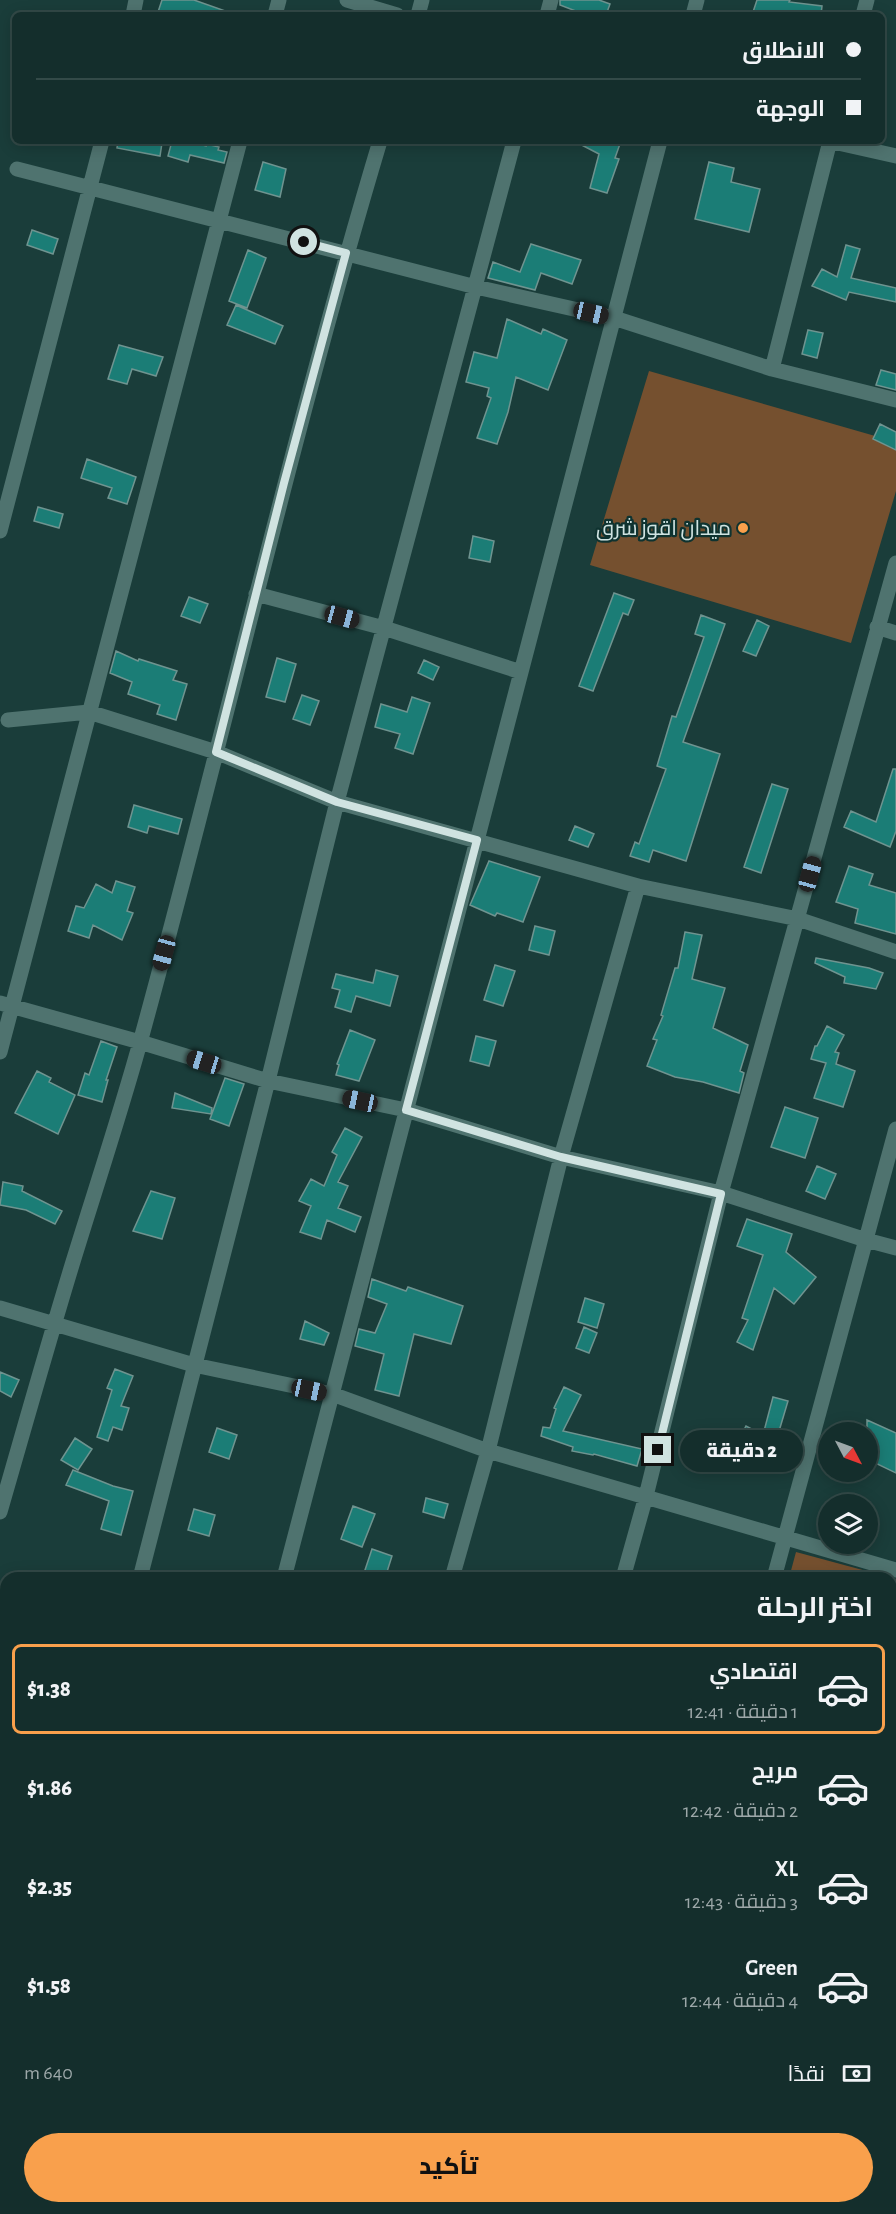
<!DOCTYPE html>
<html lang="ar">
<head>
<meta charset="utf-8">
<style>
	:root { --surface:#142e2c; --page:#213a38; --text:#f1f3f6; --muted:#9da8a9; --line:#334a48; --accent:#f9a04c }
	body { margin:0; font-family:"Alegreya Sans",Cairo,sans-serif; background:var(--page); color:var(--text); direction:rtl; height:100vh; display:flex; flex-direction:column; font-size:22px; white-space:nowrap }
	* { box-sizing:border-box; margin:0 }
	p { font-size:20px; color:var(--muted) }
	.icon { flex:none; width:33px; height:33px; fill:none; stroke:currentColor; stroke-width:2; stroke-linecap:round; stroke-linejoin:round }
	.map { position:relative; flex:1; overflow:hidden; direction:ltr }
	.details { position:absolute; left:0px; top:1572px; width:897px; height:642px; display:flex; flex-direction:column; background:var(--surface); border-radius:18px 18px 0 0; box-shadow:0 3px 15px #0003,0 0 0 2px var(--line); direction:rtl }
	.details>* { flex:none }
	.banner { position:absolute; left:12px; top:12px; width:873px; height:132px; border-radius:9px; box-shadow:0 3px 15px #0003,0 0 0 2px var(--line); direction:rtl; display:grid; align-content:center; height:132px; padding:0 24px; background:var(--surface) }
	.needle { width:39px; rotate:131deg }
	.controls { position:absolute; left:818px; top:1422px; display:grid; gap:12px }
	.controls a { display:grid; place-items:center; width:60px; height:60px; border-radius:50%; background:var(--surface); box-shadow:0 3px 15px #0003,0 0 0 2px var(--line); font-size:30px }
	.end { position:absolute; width:27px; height:27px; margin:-14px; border:8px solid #d0e3e1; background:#111; box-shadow:0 0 0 3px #111 }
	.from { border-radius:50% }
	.bubble { position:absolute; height:42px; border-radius:21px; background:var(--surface); box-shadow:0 3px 15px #0003,0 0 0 2px var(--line); font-size:20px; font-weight:800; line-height:42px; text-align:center; direction:rtl }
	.car { position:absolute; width:18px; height:36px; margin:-18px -9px; border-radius:8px; box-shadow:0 0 4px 2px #0007; background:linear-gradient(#222 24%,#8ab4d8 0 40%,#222 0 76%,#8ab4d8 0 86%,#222 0) }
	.banner b { display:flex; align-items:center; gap:21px; height:57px; font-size:22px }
	.banner b+b { border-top:2px solid var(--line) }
	.banner i { width:15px; height:15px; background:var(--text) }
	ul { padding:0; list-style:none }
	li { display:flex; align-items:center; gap:18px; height:90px; margin:0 12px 9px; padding:0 12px; border:3px solid transparent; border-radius:9px }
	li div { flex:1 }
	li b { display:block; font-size:22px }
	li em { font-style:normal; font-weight:800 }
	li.active { border-color:var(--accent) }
	li>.icon { width:54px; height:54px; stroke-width:1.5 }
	h2 { padding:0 24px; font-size:27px; line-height:72px }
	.pay { display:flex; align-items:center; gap:15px; height:66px; padding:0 24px; font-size:22px }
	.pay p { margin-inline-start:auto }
	.action { display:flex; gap:12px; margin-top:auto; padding:12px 24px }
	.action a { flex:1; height:69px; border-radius:36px; background:var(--accent); color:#111; font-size:24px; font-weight:800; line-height:69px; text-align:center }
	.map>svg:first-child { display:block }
</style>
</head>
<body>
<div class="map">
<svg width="896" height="2214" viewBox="0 0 896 2214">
	<rect width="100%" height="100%" fill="#1a3d3a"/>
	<path fill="#75502f" d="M649 371 896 442V491L851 643 590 565Z
		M796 1552 896 1579V1693L891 1709V1578H789Z"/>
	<path fill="#1b7d76" stroke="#6f9490" stroke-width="1.5" d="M162 0H194L231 13V15H157Z
		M560 0H599L610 4 606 15H586L560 5Z
		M757 0H790L789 2 822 6 821 15H752Z
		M118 141 162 143 160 156 117 148Z
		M172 141H189L206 146V144L219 147 218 150 227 152 224 163 190 155 188 162 168 156Z
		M574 141H621L615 158 619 159 607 193 590 188 599 154Z
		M263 162 286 169 280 197 255 190Z
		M709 162 734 168 731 182 760 189 749 232 695 219Z
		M32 230 58 239 53 254 27 245Z
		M531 244 581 260 572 284 541 273 535 290 488 278 493 262 520 272Z
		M846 245 860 249 851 278 896 288V302L849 292 846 300 812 286 822 269 837 277Z
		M248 250 266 258 247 308 229 301Z
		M236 305 283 326 275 344 227 325Z
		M507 319 541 334 543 329 567 340 548 390 516 377 508 412 497 444 477 438 491 398 487 396 489 388 466 382 474 352 497 358Z
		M808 330 823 333 817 358 802 354Z
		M119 345 163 357 156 376 132 369 127 384 108 379Z
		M881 370 896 374V390L876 385Z
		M880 424 896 432V450L873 439Z
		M87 459 136 477 127 504 108 498 112 488 81 478Z
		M38 507 63 514 59 528 34 521Z
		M473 536 494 541 490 562 469 558Z
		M614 593 634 600 628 615 623 613 593 691 579 686Z
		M189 597 208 604 200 623 181 616Z
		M701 615 725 624 683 742 720 754 686 861 653 850 649 862 630 856 635 842 639 844 666 769 657 766 672 716 676 717 704 637 695 634Z
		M757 620 769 626 756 656 743 651Z
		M116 651 138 661 139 659 177 671 173 680 187 684 176 720 157 714 160 705 128 694 132 682 110 673Z
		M277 658 296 664 285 702 266 697Z
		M424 660 439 667 433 680 418 673Z
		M302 695 319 701 310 725 293 719Z
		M412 697 430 703 413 754 395 748 400 734 375 727 381 704 407 712Z
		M893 769H896V831L890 847 844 827 851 811 876 822Z
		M772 784 788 789 761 873 744 867Z
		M134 805 182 819 178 834 149 826 147 833 128 827Z
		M575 826 594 834 588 847 569 840Z
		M489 861 540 877 523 922 497 913 495 916 470 905Z
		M849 866 873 874 869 885 896 893V934L855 923 858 909 836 902Z
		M116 881 135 887 127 911 133 913 122 940 93 925 89 938 68 931 76 906 84 908 96 884 112 893Z
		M535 926 555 931 549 955 529 950Z
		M685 932 702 935 692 979 725 988 713 1028 748 1045 740 1071 744 1073 739 1093 703 1082 675 1077 647 1066 657 1040 653 1039 663 1016 661 1015 675 968H678Z
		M816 958 869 968 883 973 876 989 844 983 845 977 815 963Z
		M495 965 515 971 503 1006 484 1000Z
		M376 970 398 976 390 1006 356 996 351 1012 335 1007 340 990 332 988 336 974 373 983Z
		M827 1026 844 1035 835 1052 839 1053 836 1064 855 1071 843 1107 814 1098 826 1063 811 1059 815 1046H817Z
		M350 1030 375 1040 359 1081 336 1075 339 1065 337 1064Z
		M476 1036 496 1041 489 1066 470 1061Z
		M101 1041 117 1047 106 1080H108L102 1102 78 1095 85 1073 89 1075Z
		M37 1071 51 1078 49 1082 75 1095 58 1134 15 1113Z
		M225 1078 244 1084 229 1126 210 1119Z
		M175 1093 212 1108 211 1114 172 1108Z
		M785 1107 818 1118 805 1158 771 1147Z
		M345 1128 362 1137 338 1182 348 1186 338 1208 361 1217 355 1232 327 1220 321 1239 300 1232 311 1206 299 1201 311 1179 324 1186 337 1155 332 1152Z
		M817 1166 836 1174 825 1199 806 1191Z
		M3 1182 23 1186 22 1191 62 1211 55 1224 26 1210 0 1205Z
		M151 1191 175 1198 162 1239 133 1231Z
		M747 1219 792 1234 786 1252 816 1277 794 1304 774 1288 753 1350 737 1342 748 1320 742 1318 763 1255 737 1246Z
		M372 1279 406 1291 408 1287 463 1306 451 1344 414 1334 399 1396 375 1390 384 1354 355 1346 359 1329 375 1333 387 1304 368 1297Z
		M585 1298 604 1304 597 1328 578 1322Z
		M305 1321 329 1333 324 1345 300 1339Z
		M584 1327 597 1333 589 1353 576 1348Z
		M115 1369 133 1376 121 1406 129 1408 122 1430 113 1427 108 1441 97 1437 112 1390 107 1388Z
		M0 1372 19 1380 11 1397 0 1391Z
		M564 1387 581 1395 563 1431 642 1449 637 1466 594 1454 593 1455 572 1451 573 1447 541 1436 543 1427 550 1428 556 1409 554 1408Z
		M773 1397 788 1401 774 1448 761 1443 745 1469 730 1457 746 1426 763 1435Z
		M867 1420 896 1433V1473L867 1459Z
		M217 1428 237 1435 229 1459 209 1452Z
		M75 1438 92 1449 78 1470 61 1460Z
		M73 1470 113 1486 133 1491 121 1535 101 1529 109 1501 66 1485Z
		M426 1498 448 1504 444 1518 423 1512Z
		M353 1506 375 1514 362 1547 341 1539Z
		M194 1509 215 1515 209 1536 188 1530Z
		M372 1549 392 1556 385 1578 364 1573Z"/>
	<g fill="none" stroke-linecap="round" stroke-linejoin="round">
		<path stroke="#4f736f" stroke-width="15" d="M347 0 397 15
			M133 15 136 0
			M275 15 279 0
			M418 15 422 0
			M547 15 551 0
			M693 15 697 0
			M863 15 867 0
			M829 141 896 156
			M17 169 476 287 614 318 772 369 896 400
			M772 369 830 141
			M0 531 102 141
			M256 594 384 628 521 672
			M877 627 896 633
			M8 720 89 712 216 752 337 802 638 886 798 919 896 952
			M0 1003 140 1042 268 1081 406 1110 561 1157 721 1193 866 1240 896 1248
			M0 1052 240 141
			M0 1308 194 1365 332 1394 488 1451 896 1570
			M0 1512C24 1429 47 1347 72 1265 95 1190 120 1115 141 1039 223 740 291 438 380 141
			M140 1578 268 1081 337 802 514 141
			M284 1578 660 141
			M452 1578 488 1451 561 1157 638 886
			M623 1578 646 1496 721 1193 896 563
			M774 1578 896 1129
			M0 1665 6 1666
			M891 1764 896 1748
			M891 1904 896 1906
			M0 1984 6 1985
			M891 2199 896 2189
			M887 2208 896 2211
			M105 2210V2208
			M450 2214 451 2208
			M711 2214 714 2208
			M841 2214 842 2208"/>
	</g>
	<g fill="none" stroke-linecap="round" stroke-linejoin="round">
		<path stroke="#d0e3e1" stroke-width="8" d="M304 242 346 253 284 483 216 752 337 802 477 840 406 1110 561 1157 721 1194 658 1450"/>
	</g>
	<circle fill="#f9a04c" stroke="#0f3330" stroke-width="2" cx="743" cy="528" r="6"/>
	<g text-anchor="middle" stroke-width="4.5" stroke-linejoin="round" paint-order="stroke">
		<g font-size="21" fill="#d0e3e1" stroke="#0f3330" text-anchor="end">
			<text x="731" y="535">ميدان اقوز شرق</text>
		</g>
	</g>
</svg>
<div class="controls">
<a><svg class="needle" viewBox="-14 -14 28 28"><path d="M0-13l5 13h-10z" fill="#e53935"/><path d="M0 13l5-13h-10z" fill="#9da8a9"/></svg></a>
<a><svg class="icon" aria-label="layers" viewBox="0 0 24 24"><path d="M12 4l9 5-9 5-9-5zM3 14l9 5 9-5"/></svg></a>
</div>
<i class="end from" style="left:304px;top:242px"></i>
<i class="end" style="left:658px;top:1450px"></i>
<div class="bubble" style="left:680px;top:1430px;width:123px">2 دقيقة</div>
<i class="car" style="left:591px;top:313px;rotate:103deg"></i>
<i class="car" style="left:342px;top:617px;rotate:105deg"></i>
<i class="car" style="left:810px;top:874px;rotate:15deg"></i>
<i class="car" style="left:164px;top:953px;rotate:195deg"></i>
<i class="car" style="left:204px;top:1062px;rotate:287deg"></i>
<i class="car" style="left:360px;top:1101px;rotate:282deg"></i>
<i class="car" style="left:309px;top:1390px;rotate:102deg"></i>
<div class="banner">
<b><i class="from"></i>الانطلاق</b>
<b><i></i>الوجهة</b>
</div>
<section class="details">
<h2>اختر الرحلة</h2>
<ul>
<li class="active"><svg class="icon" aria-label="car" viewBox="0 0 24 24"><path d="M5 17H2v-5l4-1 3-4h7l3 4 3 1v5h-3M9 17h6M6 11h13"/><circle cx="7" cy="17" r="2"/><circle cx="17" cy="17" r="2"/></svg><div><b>اقتصادي</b><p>1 دقيقة · 12:41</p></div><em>$1.38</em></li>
<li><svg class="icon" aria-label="car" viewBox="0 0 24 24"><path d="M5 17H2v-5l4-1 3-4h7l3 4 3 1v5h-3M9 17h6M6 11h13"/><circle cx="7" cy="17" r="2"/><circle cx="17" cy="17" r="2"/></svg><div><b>مريح</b><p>2 دقيقة · 12:42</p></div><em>$1.86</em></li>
<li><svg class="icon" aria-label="car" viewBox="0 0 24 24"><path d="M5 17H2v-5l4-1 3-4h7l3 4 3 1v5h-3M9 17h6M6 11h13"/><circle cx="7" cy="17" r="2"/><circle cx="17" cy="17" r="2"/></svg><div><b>XL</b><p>3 دقيقة · 12:43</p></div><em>$2.35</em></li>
<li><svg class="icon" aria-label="car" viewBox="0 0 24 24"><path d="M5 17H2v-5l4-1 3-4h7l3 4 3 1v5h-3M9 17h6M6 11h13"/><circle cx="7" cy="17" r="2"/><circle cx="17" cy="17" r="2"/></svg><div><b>Green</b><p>4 دقيقة · 12:44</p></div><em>$1.58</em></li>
</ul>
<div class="pay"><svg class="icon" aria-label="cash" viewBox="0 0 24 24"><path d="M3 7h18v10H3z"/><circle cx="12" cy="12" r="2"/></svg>نقدًا<p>640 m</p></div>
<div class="action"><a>تأكيد</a></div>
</section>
</div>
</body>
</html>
